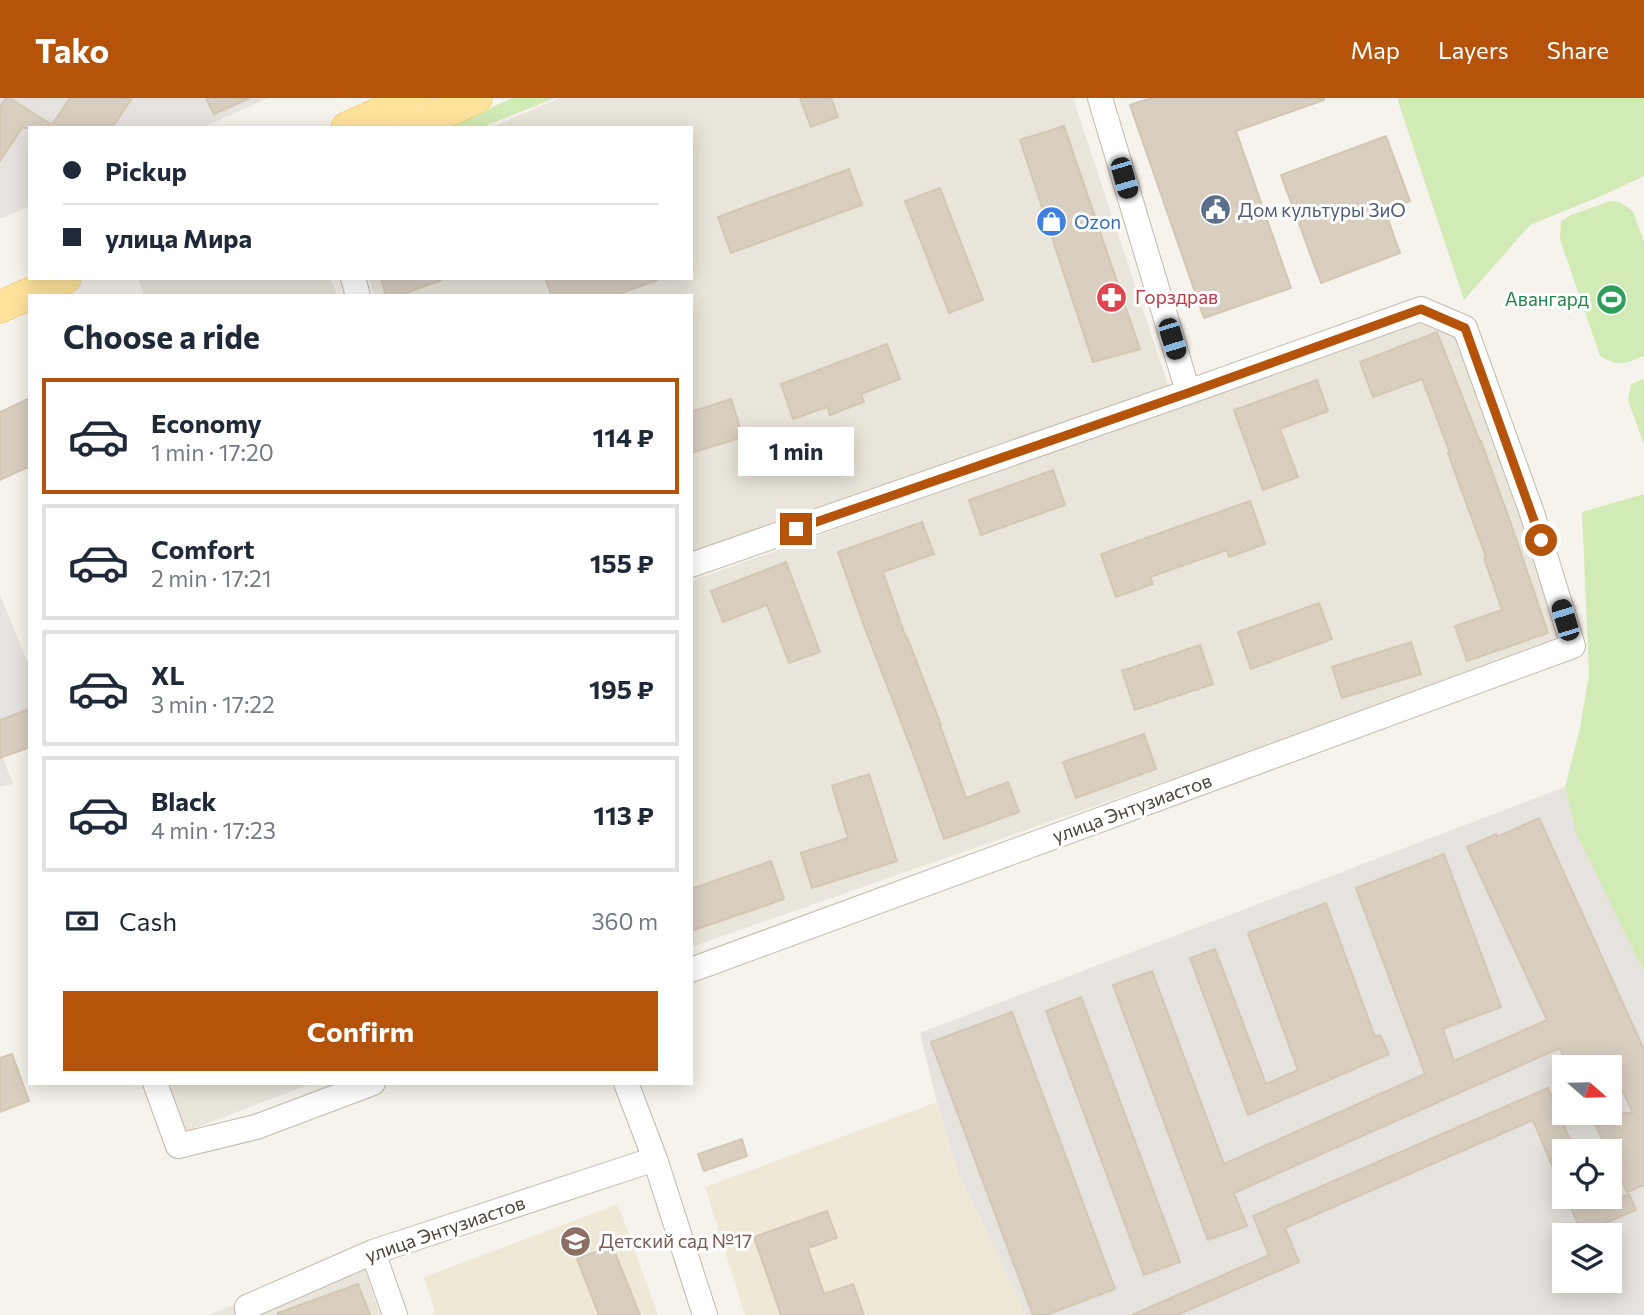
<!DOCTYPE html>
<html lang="en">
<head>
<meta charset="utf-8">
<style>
	:root { --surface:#fff; --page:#f6f6f7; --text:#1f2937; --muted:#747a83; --line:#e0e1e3; --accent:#b45309 }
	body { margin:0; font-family:Commissioner,sans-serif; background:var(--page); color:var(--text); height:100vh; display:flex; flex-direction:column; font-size:26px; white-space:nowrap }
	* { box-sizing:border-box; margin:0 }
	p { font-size:23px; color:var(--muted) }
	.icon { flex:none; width:38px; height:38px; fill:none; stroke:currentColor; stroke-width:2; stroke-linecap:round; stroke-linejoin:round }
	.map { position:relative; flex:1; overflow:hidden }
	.sheet { position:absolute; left:28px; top:196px; width:665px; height:791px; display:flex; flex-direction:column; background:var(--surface); border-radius:0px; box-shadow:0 4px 18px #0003 }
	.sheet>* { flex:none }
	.top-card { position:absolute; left:28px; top:28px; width:665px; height:154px; border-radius:0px; box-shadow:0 4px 18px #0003; display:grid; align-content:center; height:154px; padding:0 35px; background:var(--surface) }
	.needle { width:46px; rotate:110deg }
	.fabs { position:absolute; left:1552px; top:957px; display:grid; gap:14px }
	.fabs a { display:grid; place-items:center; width:70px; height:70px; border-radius:0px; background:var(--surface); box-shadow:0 4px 18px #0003; font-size:35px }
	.end { position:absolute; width:32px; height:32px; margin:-16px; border:9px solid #b45309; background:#fff; box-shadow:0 0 0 4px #fff }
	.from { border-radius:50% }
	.bubble { position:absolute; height:49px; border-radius:0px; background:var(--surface); box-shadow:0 4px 18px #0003; font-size:23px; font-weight:700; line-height:49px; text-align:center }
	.car { position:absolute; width:21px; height:42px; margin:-21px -10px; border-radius:9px; box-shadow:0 0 5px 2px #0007; background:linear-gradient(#222 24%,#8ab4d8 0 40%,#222 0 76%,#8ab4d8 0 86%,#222 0) }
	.top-card b { display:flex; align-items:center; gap:24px; height:66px; font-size:26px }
	.top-card b+b { border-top:2px solid var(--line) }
	.top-card i { width:18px; height:18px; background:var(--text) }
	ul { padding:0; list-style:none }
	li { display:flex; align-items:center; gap:21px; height:116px; margin:0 14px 10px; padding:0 21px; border:4px solid var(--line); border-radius:0px }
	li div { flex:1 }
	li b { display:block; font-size:26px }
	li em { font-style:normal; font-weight:700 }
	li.active { border-color:var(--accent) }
	li>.icon { width:63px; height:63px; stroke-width:1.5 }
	h2 { padding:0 35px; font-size:32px; line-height:84px }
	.pay { display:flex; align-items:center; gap:18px; height:77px; padding:0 35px; font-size:26px }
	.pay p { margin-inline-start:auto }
	.cta { display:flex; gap:14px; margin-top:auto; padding:14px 35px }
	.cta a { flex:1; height:80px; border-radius:0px; background:var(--accent); color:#fff; font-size:28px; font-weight:700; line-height:80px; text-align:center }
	header { display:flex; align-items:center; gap:42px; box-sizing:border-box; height:98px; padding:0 35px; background:var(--accent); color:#fff }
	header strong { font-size:33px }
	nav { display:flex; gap:38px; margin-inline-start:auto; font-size:24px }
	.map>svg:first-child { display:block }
</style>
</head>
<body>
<header>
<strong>Tako</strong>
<nav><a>Map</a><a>Layers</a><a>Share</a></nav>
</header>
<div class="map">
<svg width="1644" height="1217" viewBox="0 0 1644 1217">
	<rect width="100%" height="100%" fill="#f6f3ec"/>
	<path fill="#eae5da" d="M560 0H1073L1169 290 691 458V198H375L369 180H691V30H489Z
		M138 180H331L337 198H144Z
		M1432 219 1460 235 1564 544 691 849V483Z
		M166 985H313L184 1034Z
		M361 1159 380 1217H208Z"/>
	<path fill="#e6e2dd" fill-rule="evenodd" d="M0 0H268L201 30H30V108L0 121Z
		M0 497 30 570V650L3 660 13 686 0 689Z
		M1565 689 1578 737 1644 874V1217H1026L958 1074 937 1004 920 935ZM1564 970H1610V1015H1564ZM1564 1054H1610V1099H1564ZM1564 1138H1610V1183H1564Z"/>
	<path fill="#efe8d6" d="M937 1004 958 1074 1026 1217H745L705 1089Z
		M618 1106 658 1217H430L435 1215 424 1179Z"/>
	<path fill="#d2eab5" d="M513 0H555L480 30H446Z
		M1397 0H1644V78L1608 95 1530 127 1464 202Z
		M1610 103 1619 104 1633 113 1644 144V258C1624 266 1619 269 1600 258L1560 141 1561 123 1571 117Z
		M1644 281V347L1628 302 1631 286Z
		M1644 396V874L1577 737 1565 689 1580 630 1589 577 1582 414Z"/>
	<path fill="#d8cfc1" stroke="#d3c7b4" stroke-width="2" d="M6 0H9L52 27 70 0H132L112 30H22L0 63V9Z
		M206 0H250L214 16Z
		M800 0H831L838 19 811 29Z
		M1152 0H1324V2L1236 33 1291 190 1204 220 1130 7Z
		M1064 28 1140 251 1093 264 1020 42Z
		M1386 38 1410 103 1385 113 1400 155 1321 185 1281 77Z
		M849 71 862 107 731 155 718 119Z
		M940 90 983 202 949 215 905 103Z
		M381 180H441V182L398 198H386Z
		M545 180H657V182L613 198H552Z
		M1437 234 1480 344 1481 343 1511 426 1548 535 1467 563 1455 528 1502 512 1484 460 1486 459 1448 355H1450L1422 281 1373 299 1360 264Z
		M887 246 900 281 861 296 864 304 830 317 827 309 793 321 781 286Z
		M1317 282 1328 313 1280 331 1298 379 1263 392 1234 312Z
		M30 300V368L0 382V314Z
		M731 301 743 339 691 355V314Z
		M1053 372 1065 407 981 437 969 402Z
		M1250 403 1265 446 1229 459 1227 452 1150 479 1153 486 1116 499 1101 456Z
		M922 424 934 456 883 474 906 540 907 539 941 627H940L966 700 1008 684 1019 714 944 741 916 663 863 525 838 454Z
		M786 464 820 554 789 565 767 507 723 524 711 493Z
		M1319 505 1332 541 1251 571 1238 534Z
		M1411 544 1421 576 1342 600 1332 569Z
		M1200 547 1213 586 1135 612 1122 573Z
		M30 611V649L0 660V622Z
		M1144 636 1156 671 1076 700 1063 664Z
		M869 676 897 763 812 790 801 755 848 740 832 688Z
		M1539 720 1644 952V1087L1627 1094 1610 1057V1054H1608L1590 1015H1633L1612 970H1569L1560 950 1234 1095 1247 1128 1208 1142 1113 887 1152 873 1224 1066 1425 976 1356 790 1444 756 1501 909 1443 931 1454 963 1547 922 1467 749 1496 736 1497 739Z
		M771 763 784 801 691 833V791Z
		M1326 805 1375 939 1380 937 1389 956 1248 1017 1190 860 1215 851 1266 986 1298 972 1248 835Z
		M1081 899 1180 1164 1144 1177 1046 913Z
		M1012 914 1115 1191 1046 1217H1033L931 944Z
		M12 956 29 1003 0 1014V960Z
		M1548 990 1575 1054H1564V1096L1533 1022 1285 1130 1299 1164 1177 1217H1132L1269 1157 1253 1118Z
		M742 1041 747 1058 704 1073 698 1056Z
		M1629 1096 1636 1112 1582 1135 1566 1099H1595L1599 1109Z
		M827 1113 837 1140 808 1150 824 1196 853 1186 864 1217H781L754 1139Z
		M612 1147 640 1217H599L577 1161Z
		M358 1186 370 1217H278V1215Z"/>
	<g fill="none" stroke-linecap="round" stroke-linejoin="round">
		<defs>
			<path id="minor" d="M1100 0 1188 294
				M353 180 358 198
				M691 467 1188 294 1421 211 1465 230 1532 415 1573 548 691 872
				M155 985 178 1048 256 1029 373 985
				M626 985 655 1061 705 1217
				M373 1154 395 1217
				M248 1217 247 1209 373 1154 655 1061"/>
			<path id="major" d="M347 30 414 0
				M409 30 476 0
				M0 209 65 180"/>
		</defs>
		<use href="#minor" stroke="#c2bbae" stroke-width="26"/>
		<use href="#major" stroke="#e6c16a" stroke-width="33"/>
		<use href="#minor" stroke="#fff" stroke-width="24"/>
		<use href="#major" stroke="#ffe39c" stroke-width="32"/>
	</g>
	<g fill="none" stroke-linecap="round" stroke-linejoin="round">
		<path stroke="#b45309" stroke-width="9" d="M796 431 1188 295 1421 211 1465 230 1541 442"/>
	</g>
	<defs>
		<symbol id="civic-disc" viewBox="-11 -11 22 22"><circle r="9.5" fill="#5c6f8a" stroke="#fff"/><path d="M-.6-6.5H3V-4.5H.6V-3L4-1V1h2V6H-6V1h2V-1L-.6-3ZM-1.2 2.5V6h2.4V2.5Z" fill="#fff"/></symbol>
		<symbol id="shop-disc" viewBox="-11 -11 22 22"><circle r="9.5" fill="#3f7fe0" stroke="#fff"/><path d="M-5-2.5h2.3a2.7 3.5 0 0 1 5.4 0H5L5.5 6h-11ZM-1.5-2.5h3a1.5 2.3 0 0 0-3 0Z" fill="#fff"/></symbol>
		<symbol id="pharmacy-disc" viewBox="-11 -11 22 22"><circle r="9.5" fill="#e0444e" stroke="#fff"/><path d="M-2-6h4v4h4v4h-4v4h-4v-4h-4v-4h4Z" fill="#fff"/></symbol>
		<symbol id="stadium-disc" viewBox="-11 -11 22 22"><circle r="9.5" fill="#2e9e5b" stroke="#fff"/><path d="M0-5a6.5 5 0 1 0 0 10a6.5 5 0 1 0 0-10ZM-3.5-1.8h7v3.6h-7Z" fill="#fff"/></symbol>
		<symbol id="school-disc" viewBox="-11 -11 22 22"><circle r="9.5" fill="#8d6e63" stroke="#fff"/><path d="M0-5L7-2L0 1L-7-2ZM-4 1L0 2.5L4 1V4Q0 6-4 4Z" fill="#fff"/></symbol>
	</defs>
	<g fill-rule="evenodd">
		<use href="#civic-disc" x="1198" y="94" width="35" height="35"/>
		<use href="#shop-disc" x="1034" y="106" width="35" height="35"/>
		<use href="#pharmacy-disc" x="1094" y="182" width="35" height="35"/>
		<use href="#stadium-disc" x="1594" y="184" width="35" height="35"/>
		<use href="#school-disc" x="558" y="1126" width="35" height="35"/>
	</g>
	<g text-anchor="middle" stroke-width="6" stroke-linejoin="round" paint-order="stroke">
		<g font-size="19" fill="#4e5e75" stroke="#fff" text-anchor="start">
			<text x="1238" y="119">Дом культуры ЗиО</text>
		</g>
		<g font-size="19" fill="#366cbe" stroke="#fff" text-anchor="start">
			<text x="1074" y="131">Ozon</text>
		</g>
		<g font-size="19" fill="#be3a42" stroke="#fff" text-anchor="start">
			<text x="1135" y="206">Горздрав</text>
		</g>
		<g font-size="19" fill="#27864d" stroke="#fff" text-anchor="end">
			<text x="1589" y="208">Авангард</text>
		</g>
		<g font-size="19" fill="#4b4439" stroke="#fff">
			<text transform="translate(1132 710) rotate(-20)" y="7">улица Энтузиастов</text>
			<text transform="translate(445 1131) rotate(-19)" y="7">улица Энтузиастов</text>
		</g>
		<g font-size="19" fill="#785e54" stroke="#fff" text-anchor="start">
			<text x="599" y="1150">Детский сад №17</text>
		</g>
	</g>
</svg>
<div class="fabs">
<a><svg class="needle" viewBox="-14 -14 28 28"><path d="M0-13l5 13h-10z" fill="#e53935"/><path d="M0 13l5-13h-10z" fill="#747a83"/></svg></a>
<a><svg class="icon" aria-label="locate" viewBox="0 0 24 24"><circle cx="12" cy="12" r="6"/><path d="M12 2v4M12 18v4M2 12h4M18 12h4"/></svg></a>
<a><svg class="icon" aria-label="layers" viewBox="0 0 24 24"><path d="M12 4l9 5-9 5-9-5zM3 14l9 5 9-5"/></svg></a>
</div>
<i class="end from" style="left:1541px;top:442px"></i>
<i class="end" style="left:796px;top:431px"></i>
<div class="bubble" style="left:738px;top:329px;width:116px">1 min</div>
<i class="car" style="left:1124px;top:80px;rotate:164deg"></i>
<i class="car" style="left:1172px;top:241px;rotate:163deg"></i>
<i class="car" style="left:1565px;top:522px;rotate:343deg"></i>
<div class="top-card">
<b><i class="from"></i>Pickup</b>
<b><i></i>улица Мира</b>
</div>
<section class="sheet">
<h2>Choose a ride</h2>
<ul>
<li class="active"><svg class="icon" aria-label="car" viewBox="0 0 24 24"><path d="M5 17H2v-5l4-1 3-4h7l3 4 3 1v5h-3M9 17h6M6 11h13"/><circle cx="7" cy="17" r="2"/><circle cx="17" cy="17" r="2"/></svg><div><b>Economy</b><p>1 min · 17:20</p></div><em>114 ₽</em></li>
<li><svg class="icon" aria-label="car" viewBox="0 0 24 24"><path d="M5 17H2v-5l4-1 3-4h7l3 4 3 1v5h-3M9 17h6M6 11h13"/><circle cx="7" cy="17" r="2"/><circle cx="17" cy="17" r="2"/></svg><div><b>Comfort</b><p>2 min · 17:21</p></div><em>155 ₽</em></li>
<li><svg class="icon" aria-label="car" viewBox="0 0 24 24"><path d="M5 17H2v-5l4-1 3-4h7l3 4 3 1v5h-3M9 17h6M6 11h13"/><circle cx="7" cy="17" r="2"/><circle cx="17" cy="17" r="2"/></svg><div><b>XL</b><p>3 min · 17:22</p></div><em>195 ₽</em></li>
<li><svg class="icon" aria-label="car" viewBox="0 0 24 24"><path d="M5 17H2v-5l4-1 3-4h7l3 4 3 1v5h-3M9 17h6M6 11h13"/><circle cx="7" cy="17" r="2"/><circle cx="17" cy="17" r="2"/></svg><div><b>Black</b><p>4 min · 17:23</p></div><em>113 ₽</em></li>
</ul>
<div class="pay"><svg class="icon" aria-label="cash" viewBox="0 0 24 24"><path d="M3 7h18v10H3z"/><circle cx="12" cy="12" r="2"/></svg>Cash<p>360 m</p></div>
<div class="cta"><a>Confirm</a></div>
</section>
</div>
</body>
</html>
